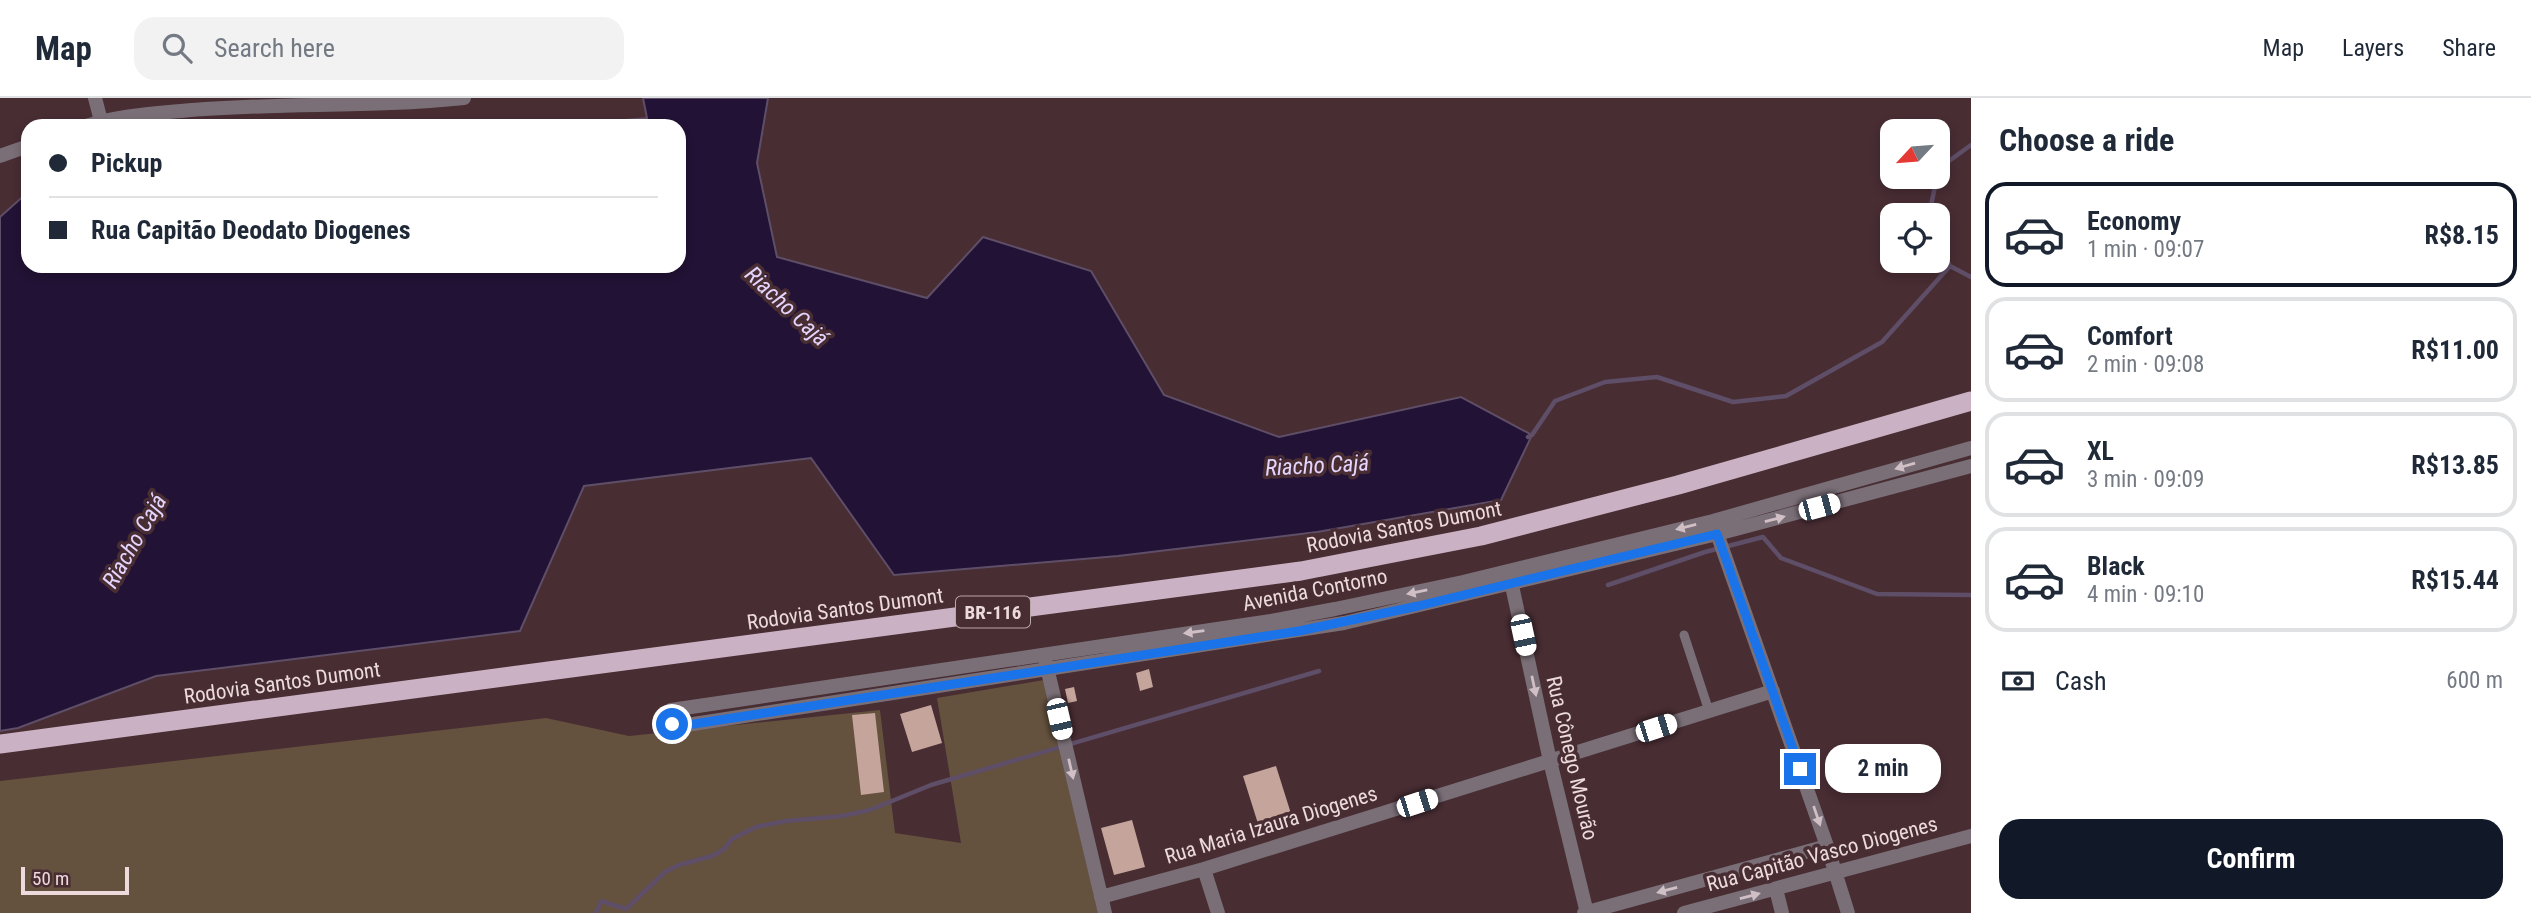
<!DOCTYPE html>
<html lang="en">
<head>
<meta charset="utf-8">
<style>
	:root { --surface:#fff; --page:#f2f2f3; --text:#1f2937; --muted:#747a83; --line:#e0e1e3; --accent:#111827 }
	body { margin:0; font-family:"Roboto Condensed",sans-serif; background:var(--page); color:var(--text); height:100vh; display:flex; flex-direction:column; font-size:26px; white-space:nowrap }
	* { box-sizing:border-box; margin:0 }
	p { font-size:23px; color:var(--muted) }
	.icon { flex:none; width:38px; height:38px; fill:none; stroke:currentColor; stroke-width:2; stroke-linecap:round; stroke-linejoin:round }
	.map { position:relative; flex:1; overflow:hidden }
	.panel { display:flex; flex-direction:column; background:var(--surface); width:560px }
	.panel>* { flex:none }
	.banner { position:absolute; left:21px; top:21px; width:665px; height:154px; border-radius:21px; box-shadow:0 4px 10px #0003; display:grid; align-content:center; height:154px; padding:0 28px; background:var(--surface) }
	.needle { width:46px; rotate:244deg }
	.tools { position:absolute; left:1880px; top:21px; display:grid; gap:14px }
	.tools a { display:grid; place-items:center; width:70px; height:70px; border-radius:14px; background:var(--surface); box-shadow:0 4px 10px #0003; font-size:35px }
	.scale { position:absolute; left:21px; bottom:18px; width:108px; box-sizing:border-box; padding-left:7px; border:4px solid #ecdadd; border-top:0; font-size:19px; line-height:24px; white-space:nowrap; color:#ecdadd; -webkit-text-stroke:5px #482d33; paint-order:stroke }
	.end { position:absolute; width:32px; height:32px; margin:-16px; border:9px solid #1a73e8; background:#fff; box-shadow:0 0 0 4px #fff }
	.from { border-radius:50% }
	.bubble { position:absolute; height:49px; border-radius:21px; background:var(--surface); box-shadow:0 4px 10px #0003; font-size:23px; font-weight:700; line-height:49px; text-align:center }
	.car { position:absolute; width:21px; height:42px; margin:-21px -10px; border-radius:9px; box-shadow:0 0 5px 2px #0007; background:linear-gradient(#fff 24%,#345 0 40%,#fff 0 76%,#345 0 86%,#fff 0) }
	.banner b { display:flex; align-items:center; gap:24px; height:66px; font-size:26px }
	.banner b+b { border-top:2px solid var(--line) }
	.banner i { width:18px; height:18px; background:var(--text) }
	ul { padding:0; list-style:none }
	li { display:flex; align-items:center; gap:21px; height:105px; margin:0 14px 10px; padding:0 14px; border:4px solid var(--line); border-radius:21px }
	li div { flex:1 }
	li b { display:block; font-size:26px }
	li em { font-style:normal; font-weight:700 }
	li.on { border-color:var(--accent) }
	li>.icon { width:63px; height:63px; stroke-width:1.5 }
	h2 { padding:0 28px; font-size:32px; line-height:84px }
	.pay { display:flex; align-items:center; gap:18px; height:77px; padding:0 28px; font-size:26px }
	.pay p { margin-inline-start:auto }
	.button { display:flex; gap:14px; margin-top:auto; padding:14px 28px }
	.button a { flex:1; height:80px; border-radius:21px; background:var(--accent); color:#fff; font-size:28px; font-weight:700; line-height:80px; text-align:center }
	header { display:flex; align-items:center; gap:42px; box-sizing:border-box; height:98px; padding:0 35px; background:var(--surface); border-bottom:2px solid var(--line) }
	header strong { font-size:33px }
	nav { display:flex; gap:38px; margin-inline-start:auto; font-size:24px }
	.search { width:490px; height:63px; background:var(--page); display:flex; align-items:center; gap:18px; box-sizing:border-box; padding:0 24px; border-radius:21px; color:var(--muted); font-size:26px }
	main { display:flex; flex:1; min-height:0 }
	.map>svg:first-child { display:block }
</style>
</head>
<body>
<header>
<strong>Map</strong>
<div class="search"><svg class="icon" aria-label="search" viewBox="0 0 24 24"><circle cx="10" cy="10" r="6"/><path d="M15 15l6 6"/></svg>Search here</div>
<nav><a>Map</a><a>Layers</a><a>Share</a></nav>
</header>
<main>
<div class="map">
<svg width="1971" height="815" viewBox="0 0 1971 815">
	<rect width="100%" height="100%" fill="#482d33"/>
	<path fill="#64513e" d="M1044 582 1098 815H0V683L546 620 629 638 880 612 895 735 961 745 937 600Z"/>
	<path fill="#221235" stroke="#5f4e67" stroke-width="2" d="M643 0H768L757 65 777 159 927 200 983 139 1091 173 1164 297 1279 339 1461 299 1532 337 1501 402 1317 434 1118 458 894 477 811 360 584 388 520 533 156 578 18 630 0 633V119L28 94V168H679V28H557L647 20Z"/>
	<g fill="none" stroke-linecap="round" stroke-linejoin="round">
		<path stroke="#5f4e67" stroke-width="4.5" d="M1937 77 1938 71 1971 47
			M1929 117 1937 79
			M1937 144 1950 168 1971 179
			M1528 339 1532 337 1555 303 1605 284 1657 279 1733 304 1786 298 1882 244 1950 168
			M1608 487 1705 454 1763 439 1781 460 1877 496 1971 497
			M596 815 601 803 626 811 665 774 679 767 712 758 724 751 732 741 756 729 786 723 842 718 870 712 931 687 1319 573"/>
	</g>
	<path fill="#c5a49b" d="M1149 571 1153 589 1140 593 1136 575Z
		M1074 589 1077 603 1068 605 1065 591Z
		M931 607 942 645 912 654 900 616Z
		M875 615 884 694 861 697 852 617Z
		M1276 668 1293 722 1260 732 1243 678Z
		M1132 722 1145 769 1114 777 1101 730Z"/>
	<g fill="none" stroke-linecap="round" stroke-linejoin="round">
		<path stroke="#7a6f77" stroke-width="9" d="M1684 537 1709 613"/>
		<path stroke="#7a6f77" stroke-width="14" d="M95 0 101 23
			M86 28C117 18 148 16 181 13 275 4 370 10 464 0
			M0 58 28 48
			M1713 424 1827 748 1848 815
			M1509 474 1550 663 1587 815
			M1045 561 1105 815
			M1204 771 1218 815
			M1776 791 1782 815
			M1101 799 1204 771 1773 593
			M1584 815 1827 748
			M1684 815 1971 738"/>
		<path stroke="#7a6f77" stroke-width="14" d="M1971 350 1713 423 1463 484 1335 511 1271 523 671 612 670 615 674 629 1344 525 1717 436 1971 368"/>
		<path stroke="#cab2c4" stroke-width="19" d="M0 646 1301 473 1481 438 1678 387 1971 303"/>
	</g>
	<defs><path id="oneway-solid" d="M-6-.8H1V-3.2L6.5 0L1 3.2V.8H-6Z" transform="scale(1.75)"/></defs>
	<g fill="#d0bfc4">
		<use href="#oneway-solid" transform="translate(1905 368) rotate(164)"/>
		<use href="#oneway-solid" transform="translate(1775 421) rotate(-15)"/>
		<use href="#oneway-solid" transform="translate(1686 429) rotate(166)"/>
		<use href="#oneway-solid" transform="translate(1417 494) rotate(168)"/>
		<use href="#oneway-solid" transform="translate(1194 534) rotate(172)"/>
		<use href="#oneway-solid" transform="translate(1534 588) rotate(78)"/>
		<use href="#oneway-solid" transform="translate(1071 671) rotate(77)"/>
		<use href="#oneway-solid" transform="translate(1817 718) rotate(71)"/>
		<use href="#oneway-solid" transform="translate(1667 792) rotate(165)"/>
		<use href="#oneway-solid" transform="translate(1750 798) rotate(-15)"/>
	</g>
	<g fill="none" stroke-linecap="round" stroke-linejoin="round">
		<path stroke="#1a73e8" stroke-width="9" d="M672 626 674 629 1299 533 1418 508 1717 436 1800 671"/>
	</g>
	<g text-anchor="middle" stroke-width="7" stroke-linejoin="round" paint-order="stroke">
		<rect fill="#482d33" stroke="#bba6aa" stroke-width="2" x="956" y="498.5" width="74" height="31" rx="5"/>
		<g font-size="19" font-weight="bold" fill="#ecdadd">
			<text x="993" y="521">BR-116</text>
		</g>
		<g font-size="21" fill="#ecdadd" stroke="#482d33">
			<text transform="translate(1404 429) rotate(-11)" y="7">Rodovia Santos Dumont</text>
			<text transform="translate(1315 492) rotate(-11)" y="7">Avenida Contorno</text>
			<text transform="translate(845 511) rotate(-8)" y="7">Rodovia Santos Dumont</text>
			<text transform="translate(282 585) rotate(-8)" y="7">Rodovia Santos Dumont</text>
			<text transform="translate(1572 660) rotate(77)" y="7">Rua Cônego Mourão</text>
			<text transform="translate(1271 727) rotate(-17)" y="7">Rua Maria Izaura Diogenes</text>
			<text transform="translate(1822 756) rotate(-15)" y="7">Rua Capitão Vasco Diogenes</text>
		</g>
		<g font-size="23" font-style="italic" fill="#e4d5fe" stroke="#482d33">
			<text transform="translate(787 208) rotate(43)" y="8">Riacho Cajá</text>
			<text transform="translate(1317 367) rotate(-3)" y="8">Riacho Cajá</text>
			<text transform="translate(134 443) rotate(-60)" y="8">Riacho Cajá</text>
		</g>
	</g>
</svg>
<div class="tools">
<a><svg class="needle" viewBox="-14 -14 28 28"><path d="M0-13l5 13h-10z" fill="#e53935"/><path d="M0 13l5-13h-10z" fill="#747a83"/></svg></a>
<a><svg class="icon" aria-label="locate" viewBox="0 0 24 24"><circle cx="12" cy="12" r="6"/><path d="M12 2v4M12 18v4M2 12h4M18 12h4"/></svg></a>
</div>
<div class="scale">50 m</div>
<i class="end from" style="left:672px;top:626px"></i>
<i class="end" style="left:1800px;top:671px"></i>
<div class="bubble" style="left:1825px;top:646px;width:116px">2 min</div>
<i class="car" style="left:1819px;top:409px;rotate:75deg"></i>
<i class="car" style="left:1523px;top:537px;rotate:168deg"></i>
<i class="car" style="left:1059px;top:621px;rotate:167deg"></i>
<i class="car" style="left:1656px;top:630px;rotate:72deg"></i>
<i class="car" style="left:1417px;top:705px;rotate:72deg"></i>
<div class="banner">
<b><i class="from"></i>Pickup</b>
<b><i></i>Rua Capitão Deodato Diogenes</b>
</div>
</div>
<section class="panel">
<h2>Choose a ride</h2>
<ul>
<li class="on"><svg class="icon" aria-label="car" viewBox="0 0 24 24"><path d="M5 17H2v-5l4-1 3-4h7l3 4 3 1v5h-3M9 17h6M6 11h13"/><circle cx="7" cy="17" r="2"/><circle cx="17" cy="17" r="2"/></svg><div><b>Economy</b><p>1 min · 09:07</p></div><em>R$8.15</em></li>
<li><svg class="icon" aria-label="car" viewBox="0 0 24 24"><path d="M5 17H2v-5l4-1 3-4h7l3 4 3 1v5h-3M9 17h6M6 11h13"/><circle cx="7" cy="17" r="2"/><circle cx="17" cy="17" r="2"/></svg><div><b>Comfort</b><p>2 min · 09:08</p></div><em>R$11.00</em></li>
<li><svg class="icon" aria-label="car" viewBox="0 0 24 24"><path d="M5 17H2v-5l4-1 3-4h7l3 4 3 1v5h-3M9 17h6M6 11h13"/><circle cx="7" cy="17" r="2"/><circle cx="17" cy="17" r="2"/></svg><div><b>XL</b><p>3 min · 09:09</p></div><em>R$13.85</em></li>
<li><svg class="icon" aria-label="car" viewBox="0 0 24 24"><path d="M5 17H2v-5l4-1 3-4h7l3 4 3 1v5h-3M9 17h6M6 11h13"/><circle cx="7" cy="17" r="2"/><circle cx="17" cy="17" r="2"/></svg><div><b>Black</b><p>4 min · 09:10</p></div><em>R$15.44</em></li>
</ul>
<div class="pay"><svg class="icon" aria-label="cash" viewBox="0 0 24 24"><path d="M3 7h18v10H3z"/><circle cx="12" cy="12" r="2"/></svg>Cash<p>600 m</p></div>
<div class="button"><a>Confirm</a></div>
</section>
</main>
</body>
</html>
